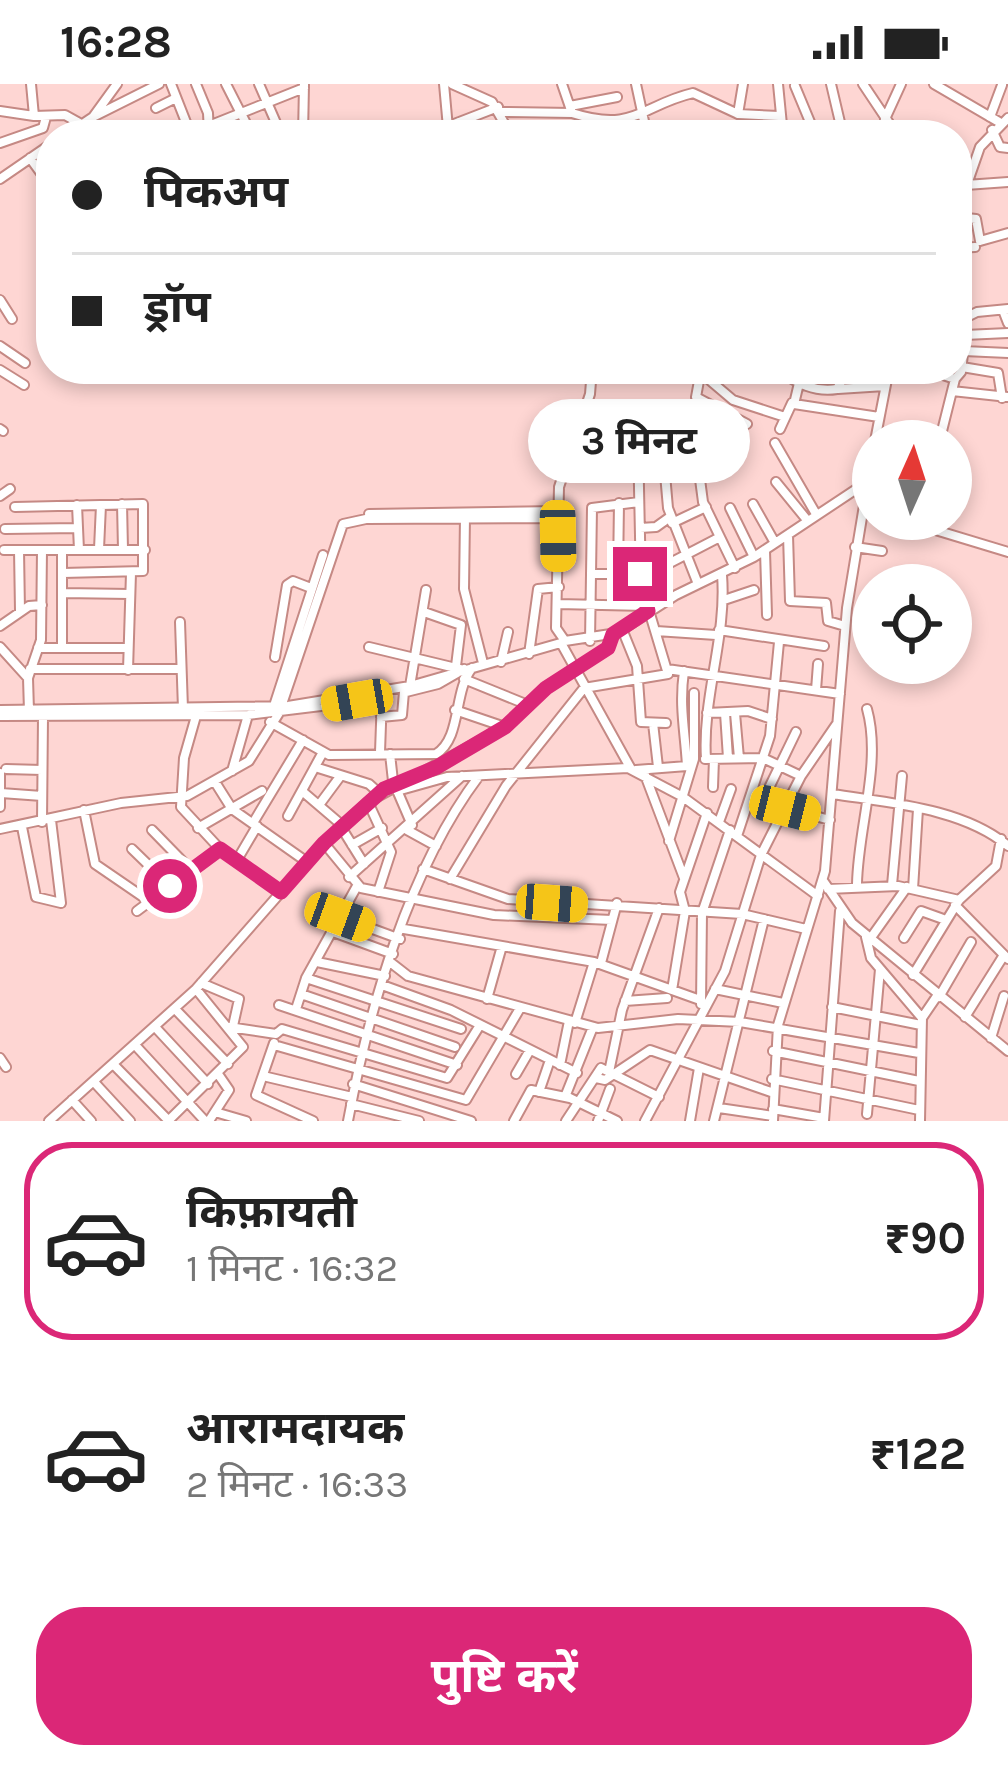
<!DOCTYPE html>
<html lang="hi">
<head>
<meta charset="utf-8">
<style>
	:root { --surface:#fff; --page:#f2f2f2; --text:#222; --muted:#767676; --line:#e0e0e0; --accent:#db2777 }
	body { margin:0; font-family:Karla,"Noto Sans Devanagari",sans-serif; background:var(--page); color:var(--text); height:100vh; display:flex; flex-direction:column; font-size:45px; white-space:nowrap }
	* { box-sizing:border-box; margin:0 }
	p { font-size:39px; color:var(--muted) }
	.icon { flex:none; width:66px; height:66px; fill:none; stroke:currentColor; stroke-width:2; stroke-linecap:round; stroke-linejoin:round }
	.map { position:relative; height:1037px; overflow:hidden }
	.side { display:flex; flex-direction:column; background:var(--surface); flex:1 }
	.side>* { flex:none }
	.banner { position:absolute; left:36px; top:36px; width:936px; height:264px; border-radius:48px; box-shadow:0 6px 18px #0003; display:grid; align-content:center; height:264px; padding:0 36px; background:var(--surface) }
	.needle { width:78px; rotate:3deg }
	.controls { position:absolute; left:852px; top:336px; display:grid; gap:24px }
	.controls a { display:grid; place-items:center; width:120px; height:120px; border-radius:50%; background:var(--surface); box-shadow:0 6px 18px #0003; font-size:60px }
	.end { position:absolute; width:54px; height:54px; margin:-27px; border:15px solid #db2777; background:#fff; box-shadow:0 0 0 6px #fff }
	.from { border-radius:50% }
	.bubble { position:absolute; height:84px; border-radius:42px; background:var(--surface); box-shadow:0 6px 18px #0003; font-size:39px; font-weight:700; line-height:84px; text-align:center }
	.car { position:absolute; width:36px; height:72px; margin:-36px -18px; border-radius:15px; box-shadow:0 0 9px 3px #0007; background:linear-gradient(#f5c518 24%,#345 0 40%,#f5c518 0 76%,#345 0 86%,#f5c518 0) }
	.banner b { display:flex; align-items:center; gap:42px; height:114px; font-size:45px }
	.banner b+b { border-top:3px solid var(--line) }
	.banner i { width:30px; height:30px; background:var(--text) }
	ul { padding:21px 0 0; list-style:none }
	li { display:flex; align-items:center; gap:36px; height:198px; margin:0 24px 18px; padding:0 12px; border:6px solid transparent; border-radius:48px }
	li div { flex:1 }
	li b { display:block; font-size:45px }
	li em { font-style:normal; font-weight:700 }
	li.active { border-color:var(--accent) }
	li>.icon { width:108px; height:108px; stroke-width:1.5 }
	.cta { display:flex; gap:24px; margin-top:auto; padding:24px 36px }
	.cta a { flex:1; height:138px; border-radius:48px; background:var(--accent); color:#fff; font-size:48px; font-weight:700; line-height:138px; text-align:center }
	.status { display:flex; justify-content:space-between; align-items:center; height:84px; padding:0 60px; background:var(--surface); direction:ltr }
	.status svg { height:33px; fill:currentColor }
	.map>svg:first-child { display:block }
</style>
</head>
<body>
<div class="status"><b>16:28</b><svg viewBox="0 0 49 12"><path d="M0 12V9h3v3zM5 12V6h3v6zM10 12V3h3v9zM15 12V0h3v12zM26 1h20v11H26zM47 4h2v5h-2z"/></svg></div>
<div class="map">
<svg width="1008" height="1037" viewBox="0 0 1008 1037">
	<rect width="100%" height="100%" fill="#fed6d3"/>
	<g fill="none" stroke-linecap="round" stroke-linejoin="round">
		<defs>
			<path id="minor" d="M31 0 34 32 65 31 83 41
				M171 0 191 51
				M196 0 208 29 209 51
				M226 0 252 51
				M259 0 280 48
				M444 0 448 44
				M452 0 492 18 511 51
				M562 0 572 29C634 49 642 21 693 9L738 30 779 32
				M636 0 647 51
				M778 0 783 51
				M831 0 843 51
				M863 0 897 51
				M934 0 999 38
				M795 2 815 50
				M570 22 617 13
				M156 24 176 14
				M0 27 34 32
				M502 28 572 29
				M738 30 743 0
				M93 33 159 0
				M990 33 1002 1
				M885 35 901 0
				M89 36 96 51
				M459 38 462 51
				M211 41 304 4
				M781 46 816 50
				M992 46 1000 63 1008 64
				M66 51 93 33 117 0
				M140 51 141 50
				M303 51 304 1
				M442 51 454 40 498 23
				M0 59 43 44 46 33
				M30 74 51 103
				M0 95 51 60
				M966 101 1008 98
				M957 129 980 63 1008 34
				M957 133 976 135 980 157 1008 149
				M957 164 975 163
				M0 216 12 235
				M1003 226 1008 239
				M957 238 977 228 1008 225
				M0 262 25 279
				M964 267 1008 269
				M962 283 998 289 1002 314
				M592 285 590 310 559 403 556 544 565 557 617 549 676 511 754 473 864 400
				M775 285C795 297 812 309 837 305L848 285
				M925 285 955 295 961 288 965 251 1008 249
				M0 286 24 301
				M701 286 696 313 747 340
				M700 288 733 316 785 333
				M799 299 794 320 879 333
				M838 305 885 302
				M952 307 1008 313
				M693 342 703 418 735 484
				M0 345 3 347
				M780 345 792 319
				M942 347 955 295
				M875 357 889 285
				M775 359 816 430
				M568 371 635 364
				M776 398 807 436
				M0 412 10 405
				M122 420 123 465
				M753 420 775 459
				M77 421 79 466
				M15 423 143 420V487L63 489
				M730 424 754 473
				M369 430 557 427
				M465 433 464 505 483 579
				M899 435 1008 468
				M672 439 706 423
				M640 444 656 443 670 433
				M5 445 78 444
				M788 451 790 517 826 519 828 537 845 542
				M855 463 882 467
				M99 465 101 421
				M4 466H145
				M19 466 20 527
				M765 467 767 531
				M591 490H641
				M618 490 619 419
				M641 494 720 453
				M63 509 130 510
				M724 516 754 506
				M558 520 646 522
				M424 528 461 541 456 582
				M180 538 183 625
				M0 542 29 522 42 521
				M622 545 637 582 641 638 666 639
				M719 546 824 562
				M656 547 716 551
				M590 557 592 424 639 418
				M561 559 631 685
				M0 563 28 594
				M369 563 460 585
				M38 564H128
				M62 564V466
				M529 570 538 505 559 503
				M275 573 287 501 293 497 311 504
				M501 578 508 548
				M30 585H180
				M667 585 840 610
				M128 586 131 489
				M684 587C679 622 685 647 687 682
				M464 595 528 621
				M410 602 426 506
				M816 606 818 580
				M406 608 438 600 464 585
				M0 626 288 622 410 602 564 558
				M455 626 505 643
				M29 627 28 594 41 556 42 466
				M272 628 323 471
				M707 629 748 627 772 635
				M725 629 728 674
				M735 629 739 674
				M0 632 248 631 321 622
				M196 632 184 674 181 723 220 765 281 808
				M381 633 402 631 404 608
				M270 638 329 671 436 670C462 654 453 608 472 584
				M653 639 658 683
				M380 668 382 612
				M390 670 393 697 412 741
				M705 675 763 674 801 692
				M706 675C702 613 727 553 722 491
				M315 683 369 700 379 709
				M6 685 42 686
				M636 686 687 682
				M232 687 248 631
				M0 689V723
				M645 691 684 794
				M215 698 232 725 307 778
				M713 703 714 675
				M302 707 343 742
				M397 707 447 693 628 684 683 713 818 812
				M767 708 796 648
				M1 709 42 712
				M833 710C889 719 963 724 1008 762
				M368 718 391 768 378 808
				M319 721 339 694
				M785 724 830 736
				M84 726 95 780 149 817
				M288 732 323 668
				M42 738 43 633
				M719 738 731 705
				M253 739 303 656
				M22 743 36 813 61 819 51 736
				M341 743 364 780
				M198 744 262 707
				M0 745 121 719 187 712 249 677 279 629 343 440 366 435 558 434
				M152 746 191 786
				M407 746 436 762
				M737 752 770 652 779 558
				M669 757 694 675V609
				M324 759 361 804 494 831 612 836
				M352 761 382 744
				M132 765 170 802
				M237 776 257 742
				M423 785 508 815 742 830 806 845
				M349 793 462 692
				M450 795 506 702 584 604 668 590 641 500 638 356 656 352 662 356 668 424 698 500
				M824 798 852 839 1008 967
				M857 800C858 743 882 679 867 625
				M892 801 902 692
				M828 805 898 802 959 816
				M913 805 918 725
				M955 821 1008 875
				M137 827 220 765
				M340 833 400 855
				M404 845 594 878 700 916
				M333 848 393 870
				M866 853 871 874 922 934
				M904 854 921 827 946 836
				M870 855 907 803
				M317 878 385 892
				M390 878 408 892 598 944 678 935 740 938 919 969
				M601 879 617 819
				M913 891 959 816 996 782 1001 755
				M306 894 461 945
				M201 899 239 915 233 942
				M382 901 451 926 577 989
				M715 905 783 919
				M672 906 685 827 680 808 707 729
				M301 910 455 963
				M939 913 971 858
				M487 915 502 862
				M625 917 667 914
				M701 920 702 829 730 746
				M279 921 457 981
				M832 923 921 941
				M175 925 228 980
				M296 925 306 894 357 802
				M965 933 1004 871
				M575 939 594 878
				M155 943 208 1000
				M229 943 276 950 282 945 447 994 480 941
				M991 954 1004 912
				M274 959 256 1011 313 1037
				M135 961 205 1037
				M274 961 466 1016 519 926
				M773 967 919 997
				M0 974 6 983
				M113 980 169 1037
				M560 981 569 937
				M609 988 622 926 659 824
				M516 990 530 966
				M263 992 352 1013
				M596 994 605 996 650 966 771 1008
				M772 995 919 1026
				M94 998 130 1037
				M353 1000 471 1037
				M539 1008 550 976
				M565 1013 593 943
				M72 1016 91 1037
				M351 1020 419 1037
				M719 1024 773 1032
				M773 1025 824 1034
				M215 1028 246 1037
				M867 1030 880 885
				M49 1037 196 905 324 759 368 718 505 643 546 604 608 564 613 550
				M168 1037 243 963 196 905
				M209 1037 229 1006 218 990
				M348 1037C369 924 409 785 479 692
				M514 1037 531 1006 570 1014 617 1037
				M566 1037 601 984 659 1013
				M598 1037 610 1005
				M645 1037 725 887 761 771 801 692 836 641
				M690 1037 699 984
				M714 1037 764 835
				M773 1037 778 941 825 787 847 524 873 367
				M824 1037 840 827
				M920 1037 922 934 937 912"/>
		</defs>
		<use href="#minor" stroke="#c58984" stroke-width="12"/>
		<use href="#minor" stroke="#fff" stroke-width="8"/>
	</g>
	<g fill="none" stroke-linecap="round" stroke-linejoin="round">
		<path stroke="#db2777" stroke-width="15" d="M170 802 220 765 281 808 324 759 384 705 437 683 505 643 546 604 608 564 613 550 648 527 640 490"/>
	</g>
</svg>
<div class="controls">
<a><svg class="needle" viewBox="-14 -14 28 28"><path d="M0-13l5 13h-10z" fill="#e53935"/><path d="M0 13l5-13h-10z" fill="#767676"/></svg></a>
<a><svg class="icon" aria-label="locate" viewBox="0 0 24 24"><circle cx="12" cy="12" r="6"/><path d="M12 2v4M12 18v4M2 12h4M18 12h4"/></svg></a>
</div>
<i class="end from" style="left:170px;top:802px"></i>
<i class="end" style="left:640px;top:490px"></i>
<div class="bubble" style="left:528px;top:315px;width:222px">3 मिनट</div>
<i class="car" style="left:558px;top:452px;rotate:179deg"></i>
<i class="car" style="left:357px;top:616px;rotate:260deg"></i>
<i class="car" style="left:785px;top:724px;rotate:104deg"></i>
<i class="car" style="left:552px;top:819px;rotate:94deg"></i>
<i class="car" style="left:340px;top:833px;rotate:110deg"></i>
<div class="banner">
<b><i class="from"></i>पिकअप</b>
<b><i></i>ड्रॉप</b>
</div>
</div>
<section class="side">
<ul>
<li class="active"><svg class="icon" aria-label="car" viewBox="0 0 24 24"><path d="M5 17H2v-5l4-1 3-4h7l3 4 3 1v5h-3M9 17h6M6 11h13"/><circle cx="7" cy="17" r="2"/><circle cx="17" cy="17" r="2"/></svg><div><b>किफ़ायती</b><p>1 मिनट · 16:32</p></div><em>₹90</em></li>
<li><svg class="icon" aria-label="car" viewBox="0 0 24 24"><path d="M5 17H2v-5l4-1 3-4h7l3 4 3 1v5h-3M9 17h6M6 11h13"/><circle cx="7" cy="17" r="2"/><circle cx="17" cy="17" r="2"/></svg><div><b>आरामदायक</b><p>2 मिनट · 16:33</p></div><em>₹122</em></li>
</ul>
<div class="cta"><a>पुष्टि करें</a></div>
</section>
</body>
</html>
